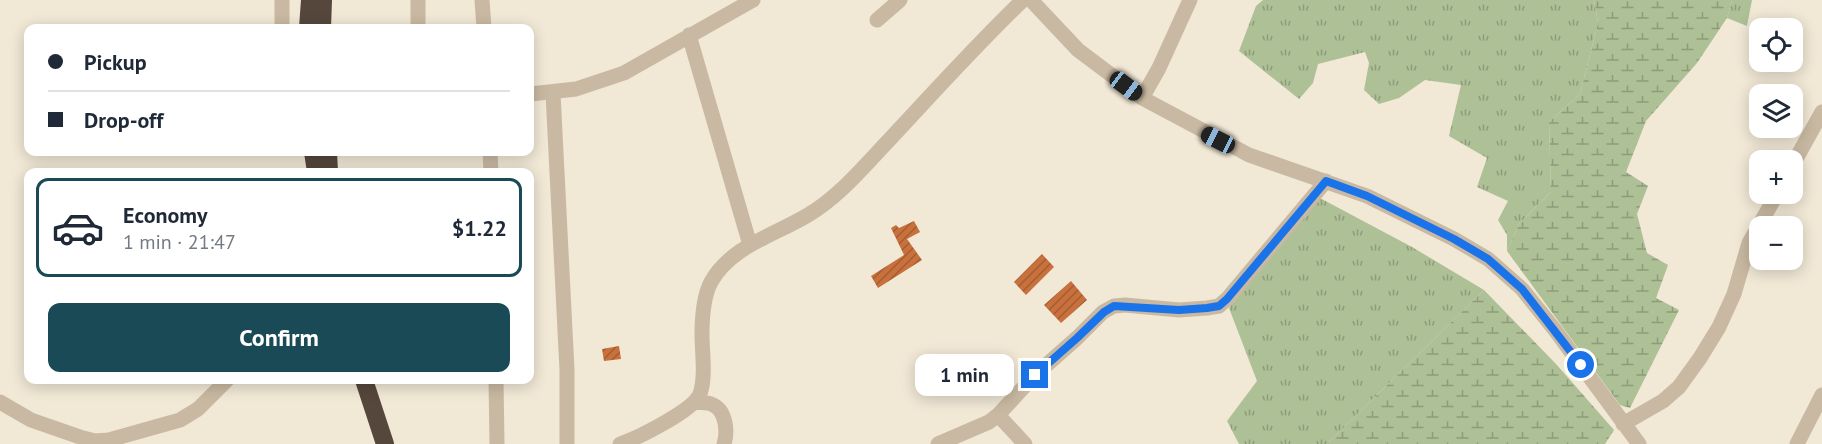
<!DOCTYPE html>
<html lang="en">
<head>
<meta charset="utf-8">
<style>
	:root { --surface:#fff; --page:#f2f2f3; --text:#1f2937; --muted:#747a83; --line:#e0e1e3; --accent:#1a4a56 }
	body { margin:0; font-family:"PT Sans",sans-serif; background:var(--page); color:var(--text); height:100vh; display:flex; flex-direction:column; font-size:22px; white-space:nowrap }
	* { box-sizing:border-box; margin:0 }
	p { font-size:20px; color:var(--muted) }
	.icon { flex:none; width:33px; height:33px; fill:none; stroke:currentColor; stroke-width:2; stroke-linecap:round; stroke-linejoin:round }
	.map { position:relative; flex:1; overflow:hidden }
	.panel { position:absolute; left:24px; top:168px; width:510px; height:216px; display:flex; flex-direction:column; background:var(--surface); border-radius:12px; box-shadow:0 3px 15px #0003 }
	.panel>* { flex:none }
	.hud { position:absolute; left:24px; top:24px; width:510px; height:132px; border-radius:12px; box-shadow:0 3px 15px #0003; display:grid; align-content:center; height:132px; padding:0 24px; background:var(--surface) }
	.buttons { position:absolute; left:1749px; top:18px; display:grid; gap:12px }
	.buttons a { display:grid; place-items:center; width:54px; height:54px; border-radius:12px; background:var(--surface); box-shadow:0 3px 15px #0003; font-size:30px }
	.end { position:absolute; width:27px; height:27px; margin:-14px; border:8px solid #1a73e8; background:#fff; box-shadow:0 0 0 3px #fff }
	.from { border-radius:50% }
	.bubble { position:absolute; height:42px; border-radius:12px; background:var(--surface); box-shadow:0 3px 15px #0003; font-size:20px; font-weight:800; line-height:42px; text-align:center }
	.car { position:absolute; width:18px; height:36px; margin:-18px -9px; border-radius:8px; box-shadow:0 0 4px 2px #0007; background:linear-gradient(#222 24%,#8ab4d8 0 40%,#222 0 76%,#8ab4d8 0 86%,#222 0) }
	.hud b { display:flex; align-items:center; gap:21px; height:57px; font-size:22px }
	.hud b+b { border-top:2px solid var(--line) }
	.hud i { width:15px; height:15px; background:var(--text) }
	ul { padding:10px 0 0; list-style:none }
	li { display:flex; align-items:center; gap:18px; height:99px; margin:0 12px 9px; padding:0 12px; border:3px solid transparent; border-radius:12px }
	li div { flex:1 }
	li b { display:block; font-size:22px }
	li em { font-style:normal; font-weight:800 }
	li.active { border-color:var(--accent) }
	li>.icon { width:54px; height:54px; stroke-width:1.5 }
	.action { display:flex; gap:12px; margin-top:auto; padding:12px 24px }
	.action a { flex:1; height:69px; border-radius:12px; background:var(--accent); color:#fff; font-size:24px; font-weight:800; line-height:69px; text-align:center }
	.map>svg:first-child { display:block }
</style>
</head>
<body>
<div class="map">
<svg width="1822" height="444" viewBox="0 0 1822 444">
	<defs>
		<pattern id="grass-tufts" width="24" height="20" patternUnits="userSpaceOnUse" patternTransform="scale(1.5)"><rect width="24" height="20" fill="#adc096"/><path d="M3 7l-1-3M5 7V3M7 7l1-3M15 17l-1-3M17 17v-4M19 17l1-3" fill="none" stroke="#8e9c7a"/></pattern>
		<pattern id="wetland-marsh" width="20" height="14" patternUnits="userSpaceOnUse" patternTransform="scale(1.5)"><rect width="20" height="14" fill="#adc096"/><path d="M1 5h8M5 5V1M11 12h8M15 12V8" fill="none" stroke="#8e9c7a"/></pattern>
		<pattern id="building-hatch" width="6" height="6" patternUnits="userSpaceOnUse" patternTransform="scale(1.5)"><rect width="6" height="6" fill="#c9713d"/><path d="M-1 1l2-2M0 6l6-6M5 7l2-2" fill="none" stroke="#a45d33"/></pattern>
	</defs>
	<rect width="100%" height="100%" fill="#f1e8d6"/>
	<path fill="url(#grass-tufts)" d="M1263 0H1594L1598 23 1580 94 1549 122 1551 192 1519 224 1507 251V235L1498 220 1508 201 1477 187 1487 158 1449 136 1461 85 1425 80 1399 98 1379 104 1364 90 1369 63 1365 52 1318 64 1313 83 1299 99 1239 51 1256 6Z
		M1732 0H1752L1747 26 1727 18Z
		M1318 197 1412 247 1484 290 1327 444H1239L1227 421 1257 381 1229 308Z"/>
	<path fill="url(#wetland-marsh)" d="M1594 0H1732L1727 18 1697 63 1646 121 1626 172 1648 186 1637 214 1647 253 1668 265 1656 298 1679 310 1630 408 1620 405 1507 251 1519 224 1551 192 1549 122 1580 94 1598 23Z
		M1484 290 1556 364 1614 430 1605 444H1327Z"/>
	<path fill="url(#building-hatch)" d="M914 221 920 232 907 239 922 260 878 288 871 276 904 255 891 228 896 225 899 228Z
		M1042 254 1054 267 1026 295 1014 282Z
		M1071 281 1087 300 1061 323 1044 305Z
		M619 346 621 359 604 361 602 349Z
		M950 360 954 373 922 384 917 372Z"/>
	<g fill="none" stroke-linecap="round" stroke-linejoin="round">
		<path stroke="#c9b9a2" stroke-width="15" d="M282 0V28
			M482 0 484 28
			M1031 0 1078 50 1142 98 1249 155 1367 196 1454 239 1488 259 1522 289 1555 330 1639 444
			M877 20 900 0
			M418 28V0
			M689 35 750 245
			M553 93 567 370V444
			M530 94 576 89 624 73 753 0
			M1142 98 1159 68 1190 0
			M490 152 491 172
			M1792 166 1822 112
			M496 380 497 444
			M0 402 31 420 83 438 95 441 109 440 180 420 198 409 227 380
			M695 402C700 403 706 402 711 404 726 409 728 431 724 444
			M998 415 1035 375 1077 338 1103 312 1114 306 1125 305 1179 310 1207 308 1219 306 1227 299 1326 181
			M1623 424 1663 401 1679 387 1700 358 1719 327 1734 294 1749 243 1777 194
			M620 444C638 438 694 410 700 394 706 376 702 353 702 335 702 318 703 297 711 282 731 246 775 235 808 215 840 196 865 165 891 138 934 92 977 44 1023 0
			M938 444 989 422 998 415 1025 444
			M1797 444 1822 395"/>
		<path stroke="#55473c" stroke-width="18" d="M308 28 310 0
			M322 28 323 0
			M313 152 316 172
			M328 152 329 172
			M364 380 385 444"/>
	</g>
	<g fill="none" stroke-linecap="round" stroke-linejoin="round">
		<path stroke="#1a73e8" stroke-width="8" d="M1035 375 1077 338 1104 312 1114 306 1179 310 1207 308 1219 306 1227 299 1326 181 1367 196 1454 239 1488 259 1522 289 1581 365"/>
	</g>
</svg>
<div class="buttons">
<a><svg class="icon" aria-label="locate" viewBox="0 0 24 24"><circle cx="12" cy="12" r="6"/><path d="M12 2v4M12 18v4M2 12h4M18 12h4"/></svg></a>
<a><svg class="icon" aria-label="layers" viewBox="0 0 24 24"><path d="M12 4l9 5-9 5-9-5zM3 14l9 5 9-5"/></svg></a>
<a>+</a>
<a>−</a>
</div>
<i class="end from" style="left:1581px;top:365px"></i>
<i class="end" style="left:1035px;top:375px"></i>
<div class="bubble" style="left:915px;top:354px;width:99px">1 min</div>
<i class="car" style="left:1126px;top:86px;rotate:127deg"></i>
<i class="car" style="left:1218px;top:140px;rotate:297deg"></i>
<div class="hud">
<b><i class="from"></i>Pickup</b>
<b><i></i>Drop-off</b>
</div>
<section class="panel">
<ul>
<li class="active"><svg class="icon" aria-label="car" viewBox="0 0 24 24"><path d="M5 17H2v-5l4-1 3-4h7l3 4 3 1v5h-3M9 17h6M6 11h13"/><circle cx="7" cy="17" r="2"/><circle cx="17" cy="17" r="2"/></svg><div><b>Economy</b><p>1 min · 21:47</p></div><em>$1.22</em></li>
</ul>
<div class="action"><a>Confirm</a></div>
</section>
</div>
</body>
</html>
